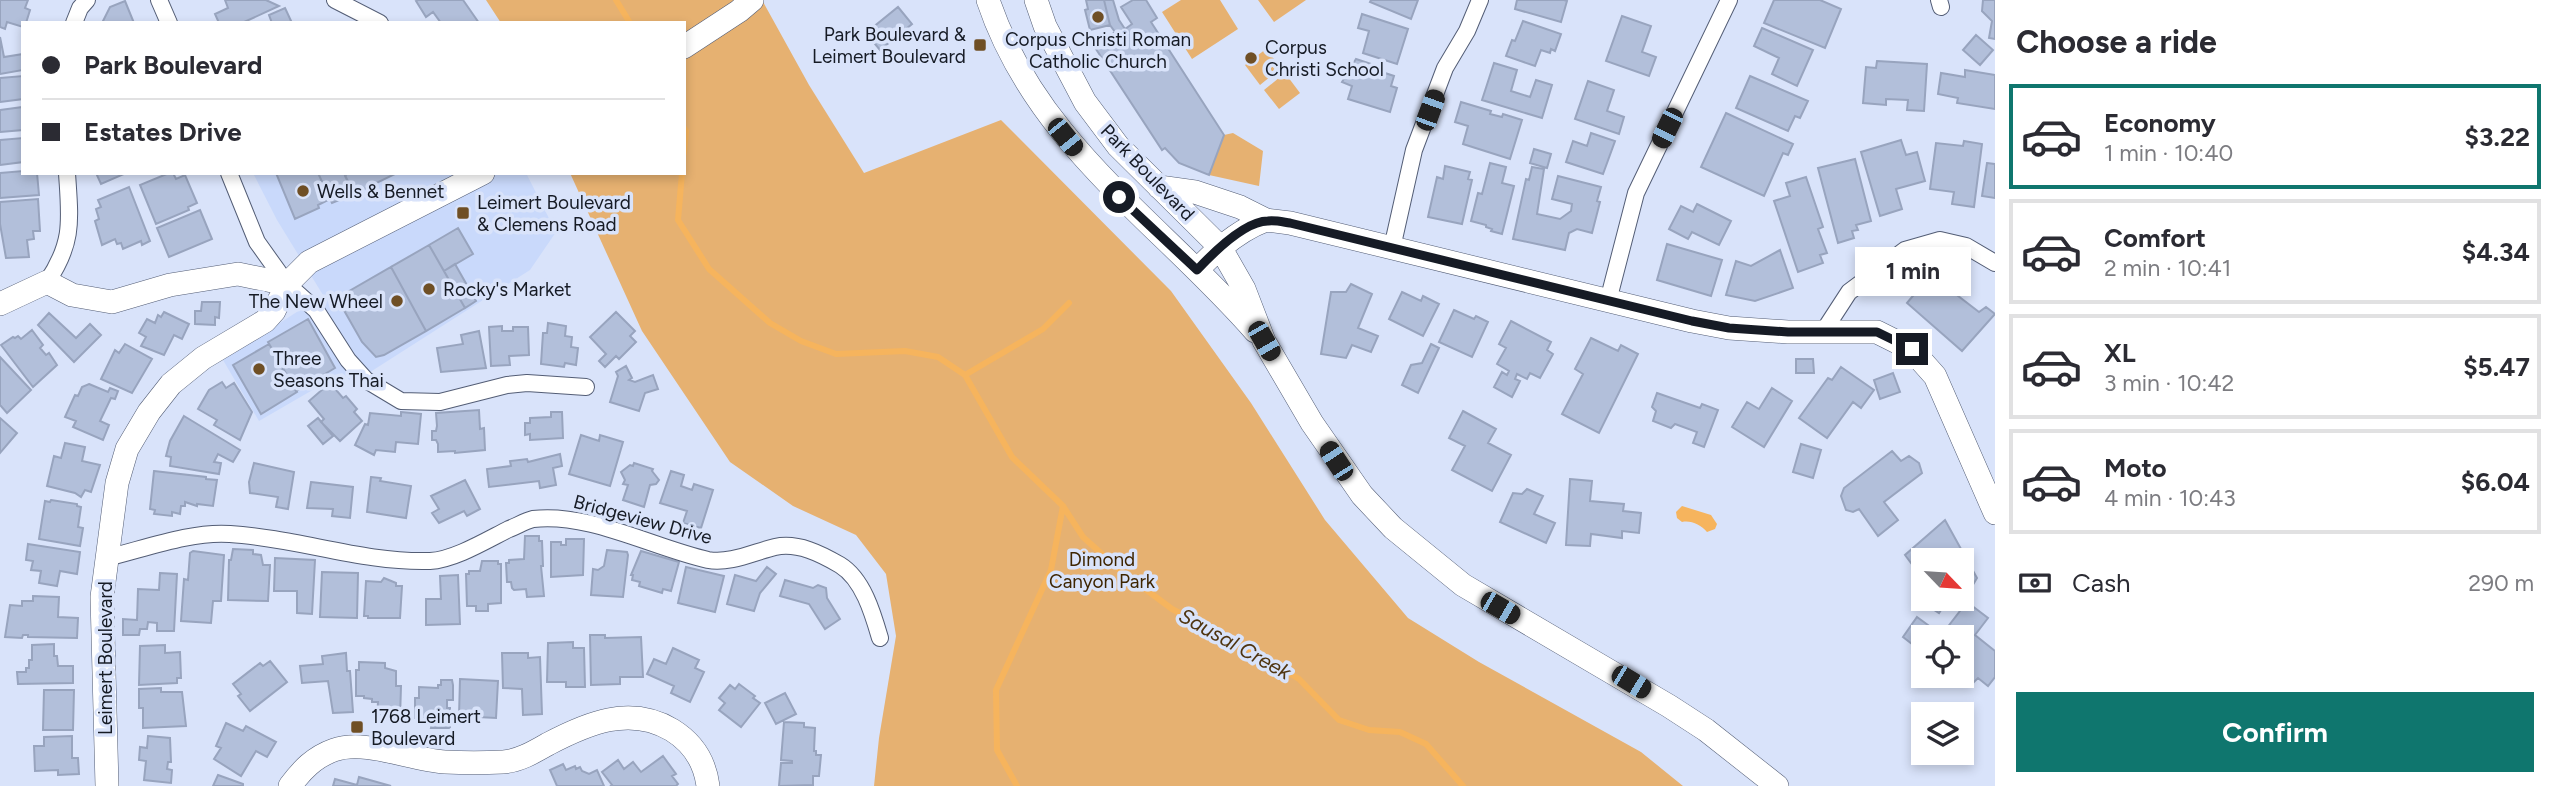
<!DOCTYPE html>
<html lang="en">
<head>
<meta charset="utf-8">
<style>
	:root { --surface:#fff; --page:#f7f7f7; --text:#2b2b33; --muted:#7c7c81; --line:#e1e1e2; --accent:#0f766e }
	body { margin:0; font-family:Figtree,sans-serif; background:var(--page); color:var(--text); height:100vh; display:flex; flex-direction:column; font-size:26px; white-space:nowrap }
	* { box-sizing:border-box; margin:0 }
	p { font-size:23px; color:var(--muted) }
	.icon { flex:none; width:38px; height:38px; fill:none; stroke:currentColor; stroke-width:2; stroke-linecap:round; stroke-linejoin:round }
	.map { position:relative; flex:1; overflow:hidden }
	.sheet { display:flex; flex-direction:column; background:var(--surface); width:560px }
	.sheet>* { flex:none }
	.top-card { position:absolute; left:21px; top:21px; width:665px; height:154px; border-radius:0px; box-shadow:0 4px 10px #0003; display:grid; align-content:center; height:154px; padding:0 21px; background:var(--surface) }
	.needle { width:46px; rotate:115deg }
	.controls { position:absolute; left:1911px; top:548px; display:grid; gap:14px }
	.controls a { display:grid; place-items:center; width:63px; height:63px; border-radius:0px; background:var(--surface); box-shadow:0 4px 10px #0003; font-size:35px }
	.end { position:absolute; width:32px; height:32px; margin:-16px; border:9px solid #161b25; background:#fff; box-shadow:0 0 0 4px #fff }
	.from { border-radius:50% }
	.bubble { position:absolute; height:49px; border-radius:0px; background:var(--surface); box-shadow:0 4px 10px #0003; font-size:23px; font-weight:700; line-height:49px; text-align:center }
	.car { position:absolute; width:21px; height:42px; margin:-21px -10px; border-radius:9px; box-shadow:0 0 5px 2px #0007; background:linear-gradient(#222 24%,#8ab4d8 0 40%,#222 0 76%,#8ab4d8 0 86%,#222 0) }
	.top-card b { display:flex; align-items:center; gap:24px; height:66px; font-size:26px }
	.top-card b+b { border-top:2px solid var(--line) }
	.top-card i { width:18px; height:18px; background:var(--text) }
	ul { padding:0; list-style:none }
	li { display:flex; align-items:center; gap:21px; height:105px; margin:0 14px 10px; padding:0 7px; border:4px solid var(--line); border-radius:0px }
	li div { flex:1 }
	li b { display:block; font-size:26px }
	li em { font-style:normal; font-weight:700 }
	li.current { border-color:var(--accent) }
	li>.icon { width:63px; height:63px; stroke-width:1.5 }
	h2 { padding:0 21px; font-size:32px; line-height:84px }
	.pay { display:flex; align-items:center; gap:18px; height:77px; padding:0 21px; font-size:26px }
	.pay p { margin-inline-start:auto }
	.primary-button { display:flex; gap:14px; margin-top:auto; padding:14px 21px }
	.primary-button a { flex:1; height:80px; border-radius:0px; background:var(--accent); color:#fff; font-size:28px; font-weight:700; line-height:80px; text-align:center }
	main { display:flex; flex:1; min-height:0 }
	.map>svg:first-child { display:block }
</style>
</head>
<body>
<main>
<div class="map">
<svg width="1995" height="786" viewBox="0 0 1995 786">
	<rect width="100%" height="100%" fill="#d9e3fa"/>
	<path fill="#c9d9fb" d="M253 173H526L556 232 530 270 353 383 342 373 259 421 223 360 323 295 277 220Z"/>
	<path fill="#e6b171" d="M486 0H762L809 85 864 173 1001 120 1171 291 1251 403 1325 520 1408 618 1479 662 1641 752 1683 786H874L879 738 896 636 886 574 856 535 793 506 730 462 642 331 570 173H684V23H501Z
		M1181 0H1220L1238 29 1192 59 1162 12Z
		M1258 0H1306L1274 22Z
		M1266 49 1281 68 1260 85 1245 65Z
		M1285 73 1300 93 1279 109 1264 90Z
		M1233 133 1263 151 1259 186 1209 175 1224 135Z"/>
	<path fill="#f6b45d" d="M1682 506 1711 515 1717 524 1715 529 1707 532C1701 525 1691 520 1682 522L1677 518 1676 512Z"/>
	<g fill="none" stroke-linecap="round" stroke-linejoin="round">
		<path stroke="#f6b45d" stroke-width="6" d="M616 0 630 23
			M684 128 686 131 684 153
			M682 173 678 220 709 269 770 323 801 341 836 354 905 351 938 357 965 375 1012 457 1063 506 1083 537 1121 571 1172 609 1247 648 1299 679 1339 720 1369 730 1400 732 1426 744 1463 786
			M965 375 1043 329 1069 303
			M1017 786 997 750 996 690 1051 570 1063 506"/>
	</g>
	<path fill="#b2bfda" stroke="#98a4be" stroke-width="2" d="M0 0H28L25 8 30 10 26 23H23V27L7 22 5 29 0 27Z
		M225 0H266L279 6 242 23H219L215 14 228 8Z
		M418 0H463L479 23H441L433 12 426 17 416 1Z
		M1086 0H1104L1110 25 1090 30 1085 10 1088 9Z
		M1104 0H1113L1119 20 1125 29 1132 24 1121 7 1133 0H1146L1157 18 1151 22 1224 135 1209 175 1179 163 1165 148 1162 150 1094 46 1115 32 1110 25Z
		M1371 0H1418L1411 19 1370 2Z
		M1517 0H1564L1567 1 1561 22 1515 9Z
		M1774 0H1820L1841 9 1825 48 1764 23Z
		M1983 0H1995V39L1989 38 1992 21 1982 11Z
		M125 1 134 23H102L110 7Z
		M898 7 912 24 880 50 866 33Z
		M285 8 292 23H272L269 15Z
		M1362 14 1408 29 1397 64 1363 53 1369 31 1358 28Z
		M1622 16 1651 26 1642 52 1656 57 1649 76 1606 61Z
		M1523 21 1561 34 1555 51 1551 49 1550 53 1541 50 1535 66 1506 56 1512 40 1515 41Z
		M1762 28 1813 50 1797 86 1772 74 1779 58 1754 46Z
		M1976 35 1993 50 1980 65 1963 50Z
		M0 37 4 57 23 54V70L0 74Z
		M1356 59 1383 68 1382 72 1394 76 1391 86 1397 88 1390 112 1348 99 1352 86 1342 82Z
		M1877 61 1927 64 1924 111 1907 110 1908 100 1886 99V105L1863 103 1866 67 1876 68Z
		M1494 63 1517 70 1511 91 1530 97 1536 80 1552 85 1542 118 1482 100Z
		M1965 70 1995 75V109L1957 103 1958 98 1938 94 1941 73 1965 77Z
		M23 76V99L0 102V78Z
		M1750 76 1808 101 1800 118 1795 116 1788 131 1736 108Z
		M1588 81 1614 90 1607 111 1624 117 1619 134 1575 119Z
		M1461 102 1491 111 1490 114 1502 117 1503 114 1522 120 1510 159 1463 144 1468 126 1455 122Z
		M23 107V130L0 132V110Z
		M1726 113 1793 144 1788 155 1783 153 1764 196 1701 167Z
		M1591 133 1615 141 1603 174 1566 162 1573 141 1587 146Z
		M23 138V162L0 165V140Z
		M1901 140 1906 155 1917 152 1925 181 1896 189 1902 209 1880 216 1861 152Z
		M1964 141 1982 144 1974 207 1952 204 1954 192 1930 189 1936 143 1963 146Z
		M1534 149 1551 154 1547 168 1530 163Z
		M1855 159 1871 221 1856 225 1858 230 1852 231 1854 238 1838 243 1818 168Z
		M1490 163 1506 167 1502 183 1514 186 1502 234 1491 231 1492 229 1486 227V225L1471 221 1478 193 1482 194Z
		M1987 163 1995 164V198L1982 196Z
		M1445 166 1470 172 1468 179 1472 180 1462 224 1428 217 1437 177 1443 179Z
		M1532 167 1544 169 1537 214 1560 219 1571 211 1572 204 1552 199 1558 176 1601 187 1597 201 1600 202 1592 233 1577 229 1569 233 1565 250 1513 239 1526 179 1529 180Z
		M23 171V173H37L39 195 0 198V173Z
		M96 173H123L124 174 101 184Z
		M169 173H173L176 179 185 175 197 203 188 207 189 210 156 224 140 185Z
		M276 173H318L330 199 318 205 319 208 295 219Z
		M318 173H344L354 194 332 203Z
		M348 173H394L395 174 354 194 345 176Z
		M1806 177 1823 227 1818 229 1827 253 1820 255 1823 263 1798 272 1774 201 1790 196 1786 183Z
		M129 187 150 241 142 245 141 241 123 249 121 243 117 244 115 239 102 245 95 221 99 219 96 209 101 207 98 200Z
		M38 199 40 231H33L34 239 27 240 29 257 6 258 0 224V202Z
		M1697 204 1731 221 1719 245 1692 232 1688 239 1669 229 1681 206 1693 212Z
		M200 210 212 239 169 257 157 228Z
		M458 228 473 254 444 271 429 245Z
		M1667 244 1722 260 1711 296 1657 280Z
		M429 245 465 308 426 331 391 267Z
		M1780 250 1793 288 1755 301 1726 295 1736 261 1751 266Z
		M455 264 476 301 465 308 444 271Z
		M391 267 426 331 384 355 376 357 362 342 337 298Z
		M1932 273 1942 282 1946 278H1953L1957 287 1953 292 1979 312 1986 307 1995 314 1962 351 1907 303Z
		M1351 284 1372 294 1358 328 1378 336 1371 352 1352 345 1346 358 1321 354 1331 292H1346Z
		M1402 292 1421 301 1423 296 1439 304 1423 336 1389 319Z
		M202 302H220L219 318 215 317V325L195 324V311H201Z
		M1454 310 1474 319 1476 316 1488 322 1472 357 1439 342Z
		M164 312 189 324 182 339 174 335 164 355 141 346 146 337 139 333 147 319 155 323 158 315 161 317Z
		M616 312 635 331 630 336 636 342 619 359 616 356 605 367 599 361 606 354 590 337Z
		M49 313 76 338 90 324 101 335 74 362 38 325Z
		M308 319 335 368 296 391 268 342Z
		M1511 321 1551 342 1547 350 1553 354 1540 378 1530 373 1527 379 1517 374 1515 379 1520 381 1512 397 1494 387 1502 372 1507 375 1509 371 1497 364 1506 348 1499 344Z
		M548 323 566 326 565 336 572 337 571 347 578 348 576 365 565 363 564 367 541 364 543 333H547Z
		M502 326V331H513V327H528L529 355 509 356 510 365 491 366 489 327Z
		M32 330 43 345 40 348 46 355 49 353 57 365 33 387 1 345 13 337 15 338 18 336 21 339Z
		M479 331 486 368 441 372 437 348 463 344 461 335Z
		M1591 338 1618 351 1621 345 1638 354 1599 433 1562 414 1583 374 1575 369Z
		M125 344 152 359 132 393 101 379 115 350 119 353Z
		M269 344 284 369 279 372 284 380 288 377 297 392 261 414 233 365Z
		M1431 344 1439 348 1418 393 1402 385 1411 365 1422 363Z
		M0 357 31 390 7 413 0 405Z
		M1796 359H1813L1814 373H1796Z
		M626 366 632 378 629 380 635 382 653 375 658 389 645 393 639 411 610 402 618 376 616 372Z
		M1841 367 1874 390 1861 408 1853 402 1827 438 1799 418 1828 378 1832 380Z
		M1893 373 1900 392 1880 399 1874 380Z
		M222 382 226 388 234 383 252 412 240 440 214 425 217 420 198 409 209 390Z
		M330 383 343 398 346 396 357 409 354 412 362 421 340 441 321 422 324 419 309 401Z
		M89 384 108 392 110 388 118 391 115 399 111 398 100 421 109 425 103 440 73 427 76 421 65 417 75 395 78 396 82 387Z
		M1772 388 1792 401 1764 447 1732 427 1747 402 1759 409Z
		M1657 393 1700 408 1702 404 1718 410 1704 447 1693 443 1697 432 1675 424 1671 428 1653 421 1656 411 1652 407Z
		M479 410 480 429 484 428 485 450 455 453V451L438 452V444L436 440H432V431H436L437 426 436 413Z
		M1463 411 1496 429 1488 443 1511 455 1492 491 1452 470 1465 446 1449 438Z
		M401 412 421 414 418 444 396 442 395 452 376 450 374 455 355 445 365 424 368 425 370 413 401 416Z
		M551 412H562L563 438 530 440V434L525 435V423H530V418L551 417Z
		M184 416 240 450 233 462 218 454 214 462 221 463 219 474 170 466 171 457 166 456 170 441Z
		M0 418 17 433 0 453Z
		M318 418 333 436 323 444 308 426Z
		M581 435 599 441 600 435 623 442 610 486 569 474Z
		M65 443 85 447 82 461 100 465 91 492 85 490 81 497 75 493 47 486 54 456 61 458Z
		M1801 444 1821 450 1813 478 1793 472Z
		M1892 451 1901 461 1909 456 1919 463 1922 473 1884 502 1898 520 1878 536 1859 509 1853 512 1846 510 1841 496 1844 488Z
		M560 454 562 466 553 468 556 485 540 488 539 481 489 487 487 469 511 466 510 461 527 459 528 462Z
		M254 463 294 472 288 509 276 507 278 497 250 493 249 482Z
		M634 463 653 469 652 471 659 480 656 484 650 485 644 507 623 500 628 485 623 484 625 480 621 472 630 465 633 466Z
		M154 471 206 477V479L217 480 213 506 197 504V506L185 502V506H181L180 514 172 512V516L154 514 155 510 150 509Z
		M671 471 684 475 681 486 692 490 694 484 713 490 701 528 683 523 687 511 660 503Z
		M371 477 381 478 380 481 411 486 406 518 367 512Z
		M1570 479 1592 481 1590 501 1624 504 1623 511 1641 513 1639 533 1622 531V538L1591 534 1590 546 1566 545Z
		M465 480 480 509 467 516 464 511 439 523 432 513 439 509 431 496Z
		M311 482 353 487 350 518 332 516 333 509 307 508Z
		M1527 489 1543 496 1534 514 1555 523 1546 543 1500 522 1513 493 1522 494Z
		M51 500 77 504V506L81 507 78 527 83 528 80 546 39 539 45 501 50 502Z
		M1945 520 1977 578 1971 588 1962 585V560H1923V569L1917 571 1905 555Z
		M525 536H539V541H542L543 566H541L544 596 527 597 526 589 514 590 512 588 511 582H507L506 563H509V560L524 559Z
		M566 539H584L583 575 551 577V542H561V545H566Z
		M28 544 80 552 77 574 60 571 57 586 39 583 41 571 31 570 33 561 26 560Z
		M233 549 253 550V554L261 555 263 565H270L268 601 228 600 229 560H231Z
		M607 550 627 552 628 555 623 597 591 595 593 569 598 570 604 566Z
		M193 551 224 555 221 601H213L211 623 181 621 184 579 188 580 190 553Z
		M641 551 679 562 671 591 663 589 662 593 639 586 640 582 632 580 633 575H631Z
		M275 558 315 560 312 614 297 613V591H274Z
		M482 561H498V564H501V603L488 604V611H476V606H467L466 574H469V571H480Z
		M686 567 724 576 715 612 678 603Z
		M767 567 776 574 760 593 754 611 727 604 735 575 756 581Z
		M322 572 358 573 357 618 320 617Z
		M160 573 177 574 174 631H157V623L148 622 147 629H140L139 635H123V619L137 620 138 589 159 590Z
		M458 575 460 624 426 625V599H441L440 576Z
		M384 578 396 583V586H402L400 618H368V616H364L366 581 381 582Z
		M785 580 813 588 818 585 826 588 827 598 840 619 825 629 809 604 780 596Z
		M1923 594V598H1949L1939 613 1919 600Z
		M33 596 59 597 58 617 78 618 77 638 28 637V635H23L22 638 5 637 10 605 22 606V601H33Z
		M1967 602 1988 618 1975 635 1995 651V677L1988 686 1978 678 1972 684 1961 676 1962 637H1940Z
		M1917 617 1936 631 1931 637H1923V647L1921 651 1903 637Z
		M590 635H605V638L641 637 643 677H620V684L591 685Z
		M573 642V648H584L585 687H566V682H547L548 643Z
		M54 644V656H57L58 666H73V683L18 684 17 672H26V668H29V660H32V645Z
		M165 645V653L180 652 181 678H177V683L139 685 140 646Z
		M673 648 699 660 695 668 704 672 690 702 671 693 674 686 647 674 654 659 666 664Z
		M346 653 347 671H350L353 712 333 713 328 681 302 683 300 666 323 664 322 656Z
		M502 653H528V658L540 657 542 714 523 715 522 689 503 688Z
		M270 661 287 682 250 711 238 696 241 694 233 684 260 663 263 666Z
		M359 662 385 663V668L396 671V686H401L400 718H377L378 702H372V699L364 698V696H356V670H359Z
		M460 679 498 681 496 718 459 716Z
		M441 680H452L453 685V700H447V708H450V728H431L432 724H427V718H415V698H419V687L438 688V685H441Z
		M739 684 755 696 753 698 760 703 741 727 719 710 725 703 719 698 730 685 735 689Z
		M161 688V692H182L186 726 143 728V708H139V689Z
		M44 690H74L73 730H43Z
		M785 693 796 714 776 724 765 703Z
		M784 722 804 723V727L815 728 814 751H816V755H821L819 776H813V785L779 786 781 763H792V761L781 760Z
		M226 723 243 731 246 726 276 742 267 757 256 751 241 776 214 759 221 748 216 746Z
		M72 736V758H78L79 774 58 775V770L35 771 34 746H44V737Z
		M148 736 170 738 171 762H168L167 769 172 770 171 783 144 780 146 761 139 760 140 747 147 748Z
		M663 756 676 774 672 776 678 784 676 786H610L612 785 602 772 618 760 624 769 633 762 641 772Z
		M563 764 566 770 575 766 576 769 580 767 582 771 589 774 597 770 604 786H557L550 770Z
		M218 775 243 784V786H213Z
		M359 777 391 786H333L335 779 357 785Z"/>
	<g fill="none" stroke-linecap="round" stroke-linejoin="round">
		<defs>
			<path id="street" d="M159 0 169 23
				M335 0 380 23
				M1939 0 1941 7
				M74 23 80 8 87 0
				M229 173 257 242 287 284 316 310 348 360 366 380 401 401 440 402 507 385 527 383 586 387
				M1392 248 1414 150 1445 68 1467 31 1480 0
				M47 282C74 242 70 220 67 173
				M1608 301 1636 193 1729 0
				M1823 332 1849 292 1905 250 1940 240 1966 246 1995 263
				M106 558C144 549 191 531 230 534 298 538 362 563 430 561 454 560 487 540 509 529 517 526 525 521 533 519 588 512 654 548 708 560 730 564 754 552 775 547 798 542 821 554 840 565 863 579 873 614 880 638"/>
			<path id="secondary" d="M988 0C1036 144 1160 222 1255 331
				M1036 0 1045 26 1085 102 1118 146 1220 247 1244 289 1264 341 1312 423 1362 495 1393 528 1463 585 1669 706 1706 730 1777 786
				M684 47 739 11 752 0
				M1159 187 1195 192 1240 207 1266 220 1290 223 1692 321 1729 328 1788 332H1877L1911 349 1935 376 1995 513
				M1197 270C1217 249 1239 230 1266 220
				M0 304 47 282 72 295 112 302 170 285 238 274 287 284
				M107 786 102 597 117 483 127 449 149 412 171 384 203 358 265 321 274 311 287 284 309 262 483 173
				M290 786C302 770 314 757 334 750 366 739 411 760 445 762 463 763 485 763 503 762 519 761 534 752 548 744 588 723 630 705 672 730 693 743 705 762 708 786"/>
		</defs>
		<use href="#street" stroke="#535d75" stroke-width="18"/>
		<use href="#secondary" stroke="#535d75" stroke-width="24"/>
		<use href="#street" stroke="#fff" stroke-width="16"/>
		<use href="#secondary" stroke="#fff" stroke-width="23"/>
	</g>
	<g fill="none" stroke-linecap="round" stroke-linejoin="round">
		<path stroke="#161b25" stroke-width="9" d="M1119 197 1197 270C1212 254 1245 221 1268 221 1275 220 1283 222 1290 223L1692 321 1729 328 1788 332H1877L1912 349"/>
	</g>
	<g fill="#6f4f25" stroke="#d9e3fa" stroke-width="2.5">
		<circle cx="1098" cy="17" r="7"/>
		<rect x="973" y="38" width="14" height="14" rx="3.5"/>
		<circle cx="1251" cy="58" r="7"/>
		<circle cx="303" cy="191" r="7"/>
		<rect x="456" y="206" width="14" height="14" rx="3.5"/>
		<circle cx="429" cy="289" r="7"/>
		<circle cx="397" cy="301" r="7"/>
		<circle cx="259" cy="369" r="7"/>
		<rect x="350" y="720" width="14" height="14" rx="3.5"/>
	</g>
	<g text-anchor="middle" stroke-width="7" stroke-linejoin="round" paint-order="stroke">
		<g font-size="19" fill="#161b25" stroke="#d9e3fa" text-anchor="start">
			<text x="966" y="41" text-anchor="end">Park Boulevard &amp;<tspan x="966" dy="22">Leimert Boulevard</tspan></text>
			<text x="1098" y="46" text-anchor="middle">Corpus Christi Roman<tspan x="1098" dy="22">Catholic Church</tspan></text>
			<text x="1265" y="54">Corpus<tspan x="1265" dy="22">Christi School</tspan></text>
			<text x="317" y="198">Wells &amp; Bennet</text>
			<text x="477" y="209">Leimert Boulevard<tspan x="477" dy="22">&amp; Clemens Road</tspan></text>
			<text x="443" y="296">Rocky's Market</text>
			<text x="383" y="308" text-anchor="end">The New Wheel</text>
			<text x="273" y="365">Three<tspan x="273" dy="22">Seasons Thai</tspan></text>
			<text x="371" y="723">1768 Leimert<tspan x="371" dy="22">Boulevard</tspan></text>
		</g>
		<g font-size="19" fill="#161b25" stroke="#d9e3fa">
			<text transform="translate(1148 172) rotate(46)" y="7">Park Boulevard</text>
			<text transform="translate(643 519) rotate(15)" y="7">Bridgeview Drive</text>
			<text transform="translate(105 658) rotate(-90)" y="7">Leimert Boulevard</text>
		</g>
		<g font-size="19" fill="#3e2500" stroke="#d9e3fa">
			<text x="1102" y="566">Dimond<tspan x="1102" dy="22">Canyon Park</tspan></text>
		</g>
		<g font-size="21" font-style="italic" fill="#4f340f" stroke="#d9e3fa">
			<text transform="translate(1235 644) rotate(29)" y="7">Sausal Creek</text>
		</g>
	</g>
</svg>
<div class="controls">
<a><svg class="needle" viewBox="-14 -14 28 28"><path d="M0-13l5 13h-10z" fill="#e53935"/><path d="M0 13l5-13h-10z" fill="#7c7c81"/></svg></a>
<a><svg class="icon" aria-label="locate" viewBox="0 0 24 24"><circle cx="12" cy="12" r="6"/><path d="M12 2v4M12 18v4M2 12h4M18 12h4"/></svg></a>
<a><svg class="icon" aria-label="layers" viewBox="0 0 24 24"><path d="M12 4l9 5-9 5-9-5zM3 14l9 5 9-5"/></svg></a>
</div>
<i class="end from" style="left:1119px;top:197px"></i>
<i class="end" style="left:1912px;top:349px"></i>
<div class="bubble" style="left:1855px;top:247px;width:116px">1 min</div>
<i class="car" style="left:1430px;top:110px;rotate:20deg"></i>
<i class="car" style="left:1667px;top:128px;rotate:206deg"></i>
<i class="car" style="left:1065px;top:137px;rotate:141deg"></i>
<i class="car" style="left:1264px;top:341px;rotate:150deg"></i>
<i class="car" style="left:1336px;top:461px;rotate:327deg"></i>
<i class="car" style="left:1500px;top:608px;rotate:120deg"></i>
<i class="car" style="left:1631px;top:682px;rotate:121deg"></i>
<div class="top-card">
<b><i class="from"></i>Park Boulevard</b>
<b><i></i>Estates Drive</b>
</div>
</div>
<section class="sheet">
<h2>Choose a ride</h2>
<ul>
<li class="current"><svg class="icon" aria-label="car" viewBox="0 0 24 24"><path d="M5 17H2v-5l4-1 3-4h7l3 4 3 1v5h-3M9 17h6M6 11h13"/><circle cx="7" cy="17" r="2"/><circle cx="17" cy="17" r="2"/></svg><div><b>Economy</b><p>1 min · 10:40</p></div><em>$3.22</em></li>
<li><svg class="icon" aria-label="car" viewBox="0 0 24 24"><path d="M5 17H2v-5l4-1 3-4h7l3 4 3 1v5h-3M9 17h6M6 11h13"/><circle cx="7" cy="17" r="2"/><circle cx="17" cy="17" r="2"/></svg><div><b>Comfort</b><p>2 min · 10:41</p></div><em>$4.34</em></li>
<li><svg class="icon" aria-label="car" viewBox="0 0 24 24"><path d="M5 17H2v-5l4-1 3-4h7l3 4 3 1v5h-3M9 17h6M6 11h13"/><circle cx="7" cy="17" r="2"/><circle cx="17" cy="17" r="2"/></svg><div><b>XL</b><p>3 min · 10:42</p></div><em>$5.47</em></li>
<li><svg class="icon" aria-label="car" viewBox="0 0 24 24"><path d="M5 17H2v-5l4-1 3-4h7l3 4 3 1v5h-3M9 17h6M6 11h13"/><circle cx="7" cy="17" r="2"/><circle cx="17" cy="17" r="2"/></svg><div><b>Moto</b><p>4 min · 10:43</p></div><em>$6.04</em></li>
</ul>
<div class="pay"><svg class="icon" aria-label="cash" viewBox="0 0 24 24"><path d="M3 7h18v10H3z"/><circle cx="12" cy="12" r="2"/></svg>Cash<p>290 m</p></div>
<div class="primary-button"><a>Confirm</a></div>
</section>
</main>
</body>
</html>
